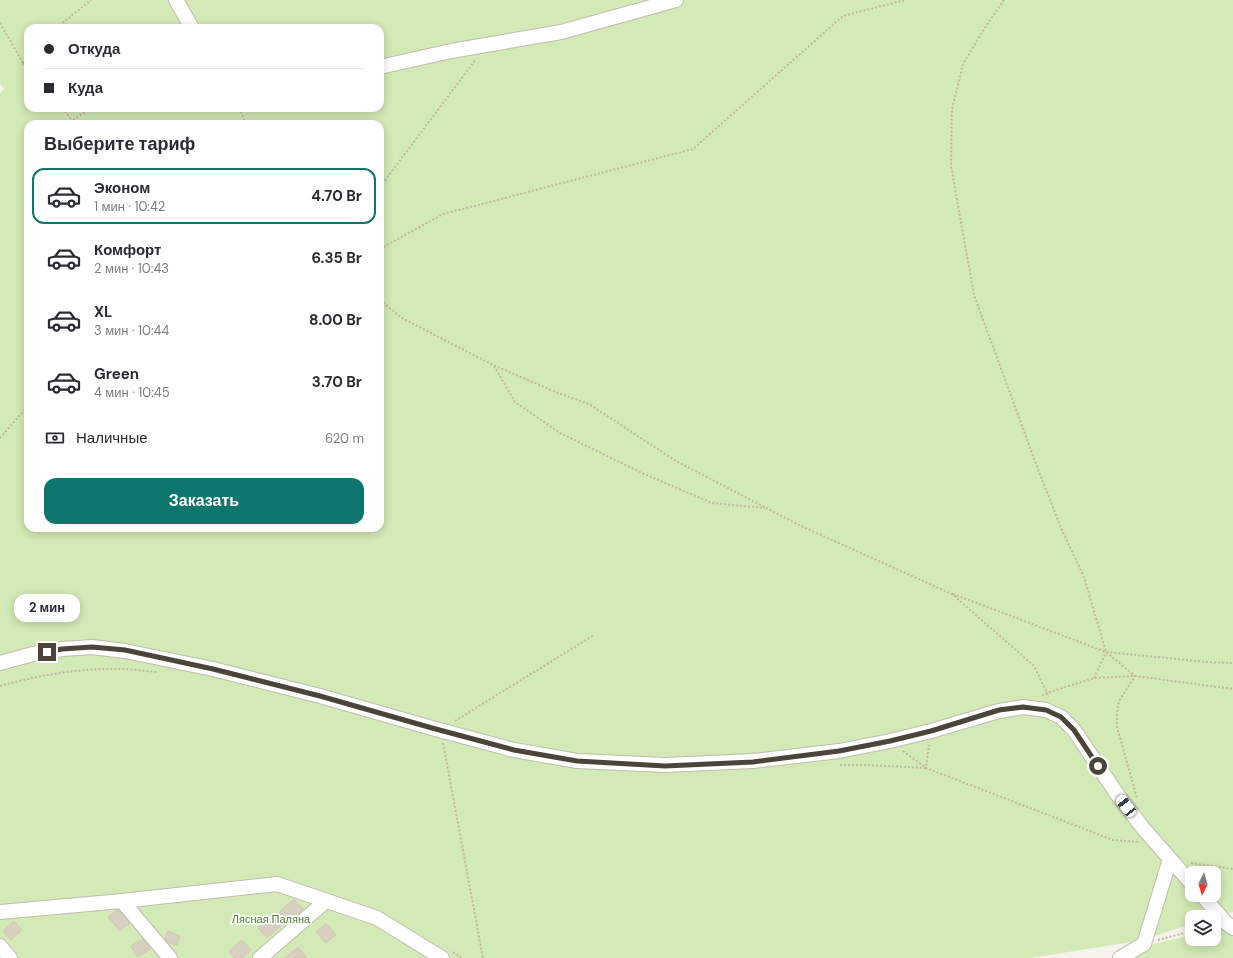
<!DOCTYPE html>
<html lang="ru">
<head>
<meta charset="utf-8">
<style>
	:root { --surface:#fff; --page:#f7f7f7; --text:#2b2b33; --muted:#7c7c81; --line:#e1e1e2; --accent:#0f766e }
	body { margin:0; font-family:"DM Sans",sans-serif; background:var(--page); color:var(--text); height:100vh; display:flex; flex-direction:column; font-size:15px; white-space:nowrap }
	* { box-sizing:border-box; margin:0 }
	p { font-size:13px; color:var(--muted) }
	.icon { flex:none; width:22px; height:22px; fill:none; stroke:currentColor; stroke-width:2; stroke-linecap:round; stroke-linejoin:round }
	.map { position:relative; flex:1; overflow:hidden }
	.sheet { position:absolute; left:24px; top:120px; width:360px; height:412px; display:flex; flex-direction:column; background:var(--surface); border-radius:12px; box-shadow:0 2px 10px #0003 }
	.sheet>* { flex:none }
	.hud { position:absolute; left:24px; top:24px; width:360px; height:88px; border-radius:12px; box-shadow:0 2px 10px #0003; display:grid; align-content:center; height:88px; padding:0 20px; background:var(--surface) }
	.needle { width:26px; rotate:185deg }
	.controls { position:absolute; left:1185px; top:866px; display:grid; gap:8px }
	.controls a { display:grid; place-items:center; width:36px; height:36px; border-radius:8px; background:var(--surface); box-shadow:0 2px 10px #0003; font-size:20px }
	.end { position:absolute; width:18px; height:18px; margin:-9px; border:5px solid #4b4439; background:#fff; box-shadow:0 0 0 2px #fff }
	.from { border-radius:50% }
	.bubble { position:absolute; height:28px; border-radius:12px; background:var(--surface); box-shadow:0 2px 10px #0003; font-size:13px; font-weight:700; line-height:28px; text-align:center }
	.car { position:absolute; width:12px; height:24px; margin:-12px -6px; border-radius:5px; box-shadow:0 0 3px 1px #0007; background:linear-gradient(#fff 24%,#345 0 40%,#fff 0 76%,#345 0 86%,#fff 0) }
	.hud b { display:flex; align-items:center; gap:14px; height:38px; font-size:15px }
	.hud b+b { border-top:1px solid var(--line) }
	.hud i { width:10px; height:10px; background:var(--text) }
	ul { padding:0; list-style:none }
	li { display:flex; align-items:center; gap:12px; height:56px; margin:0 8px 6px; padding:0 12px; border:2px solid transparent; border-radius:12px }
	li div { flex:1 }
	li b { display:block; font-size:15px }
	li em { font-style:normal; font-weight:700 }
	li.active { border-color:var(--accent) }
	li>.icon { width:36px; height:36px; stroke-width:1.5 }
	h2 { padding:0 20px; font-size:18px; line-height:48px }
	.pay { display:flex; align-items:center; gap:10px; height:44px; padding:0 20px; font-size:15px }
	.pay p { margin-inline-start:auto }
	.action { display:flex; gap:8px; margin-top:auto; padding:8px 20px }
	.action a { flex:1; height:46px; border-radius:12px; background:var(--accent); color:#fff; font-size:16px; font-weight:700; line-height:46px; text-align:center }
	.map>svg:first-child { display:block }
</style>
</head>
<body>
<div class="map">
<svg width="1233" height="958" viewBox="0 0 1233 958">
	<rect width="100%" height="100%" fill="#f6f3ec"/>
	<path fill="#d2eab5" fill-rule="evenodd" d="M0 0H1233V912L1214 918 1192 917V924L1169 931 1144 940 1030 958H0V93L4 89 0 83ZM28 28H380V108H28ZM28 124H380V528H28ZM1192 873H1214V895H1192Z
		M1225 927 1233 936V958H1128L1145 946 1192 935V939H1214V929Z"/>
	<path fill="#d8cfc1" stroke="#d3c7b4" d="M294 899 303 909 292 919 291 917 267 938 258 928 269 919 270 920Z
		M117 910H118L130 923 120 931 108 917Z
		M14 921 22 930 11 940 3 931Z
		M326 923 336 935 326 943 316 932Z
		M168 931 180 936 177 945 167 942 165 939Z
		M143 939 151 949 138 957 131 946Z
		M242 940 251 950 242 958H234L229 951Z
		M298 947 307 958H285Z"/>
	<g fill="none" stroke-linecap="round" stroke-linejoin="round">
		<defs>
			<path id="minor" d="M176 0 192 28
				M380 67 451 51 561 32 676 0
				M0 663 33 654 62 649 92 647 125 651 213 669 320 696 432 728 514 750 577 761 665 765 753 761 839 751 890 741 931 731 999 711 1023 707 1046 710 1061 717 1074 730 1117 794 1143 828 1192 884
				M1202 895 1225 922 1233 928
				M122 901 170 958
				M0 912 122 901 277 884 377 918 442 958
				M0 946 10 958
				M260 958 326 901
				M1120 958 1144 944 1170 859"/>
		</defs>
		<use href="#minor" stroke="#c2bbae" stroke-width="16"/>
		<path stroke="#c4b79f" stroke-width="2" stroke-dasharray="2 2" stroke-linecap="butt" d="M1004 0 984 29 963 64 952 109 951 166 974 295 1036 464 1061 528 1084 577 1106 652 1135 676 1119 701 1117 712V727L1137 798
			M0 23 23 63 28 55
			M56 28 91 0
			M23 63 28 69
			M62 108 75 124
			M239 108 246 124
			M73 120 91 108
			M380 187 476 59
			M380 249 443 214 693 149 843 16 905 0
			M380 300 402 318 493 365 558 393 589 404 676 461 801 526 952 594 1034 666 1049 697
			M494 366 515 402 560 433 642 473 712 503 765 508
			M0 438 28 406
			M953 594 1106 652 1207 662 1233 663
			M1094 678 1106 652
			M0 686C39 675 80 668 120 669 132 669 145 671 157 672
			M1042 696 1047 693 1094 678 1135 676 1233 689
			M455 721 594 635
			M443 743 483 958
			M903 751 926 768 1113 840 1138 842
			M840 765H866L926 768 929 745
			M1191 863 1233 869
			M1158 940 1192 931
			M453 952 462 958"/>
		<use href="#minor" stroke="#fff" stroke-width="14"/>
	</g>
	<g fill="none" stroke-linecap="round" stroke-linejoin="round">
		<path stroke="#4b4439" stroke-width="5" d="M47 652 62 649 92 647 125 650 213 669 320 696 432 728 514 750 577 761 665 766 753 762 839 751 890 741 931 731 999 710 1023 707 1046 710 1061 717 1074 730 1098 766"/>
	</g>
	<g text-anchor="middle" stroke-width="3.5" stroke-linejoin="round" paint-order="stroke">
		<g font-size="11" fill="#4a7f2a" stroke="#fff">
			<text x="271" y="923">Лясная Паляна</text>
		</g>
	</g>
</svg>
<div class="controls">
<a><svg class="needle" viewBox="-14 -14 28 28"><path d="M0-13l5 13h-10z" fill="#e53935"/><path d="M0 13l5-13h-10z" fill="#7c7c81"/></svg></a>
<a><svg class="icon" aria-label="layers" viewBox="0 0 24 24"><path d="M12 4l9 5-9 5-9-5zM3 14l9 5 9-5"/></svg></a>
</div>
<i class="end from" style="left:1098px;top:766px"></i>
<i class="end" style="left:47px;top:652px"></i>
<div class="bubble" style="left:14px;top:594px;width:66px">2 мин</div>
<i class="car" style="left:1126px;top:806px;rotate:322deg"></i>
<div class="hud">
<b><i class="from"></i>Откуда</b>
<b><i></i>Куда</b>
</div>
<section class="sheet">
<h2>Выберите тариф</h2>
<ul>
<li class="active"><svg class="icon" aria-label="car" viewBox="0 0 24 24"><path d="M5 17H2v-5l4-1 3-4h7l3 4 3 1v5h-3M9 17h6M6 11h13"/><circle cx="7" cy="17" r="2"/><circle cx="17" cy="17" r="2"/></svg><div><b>Эконом</b><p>1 мин · 10:42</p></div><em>4.70 Br</em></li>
<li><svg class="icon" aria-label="car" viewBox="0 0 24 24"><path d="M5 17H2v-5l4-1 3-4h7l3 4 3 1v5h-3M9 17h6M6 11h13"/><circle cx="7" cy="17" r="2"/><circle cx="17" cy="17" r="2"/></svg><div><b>Комфорт</b><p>2 мин · 10:43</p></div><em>6.35 Br</em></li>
<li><svg class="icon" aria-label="car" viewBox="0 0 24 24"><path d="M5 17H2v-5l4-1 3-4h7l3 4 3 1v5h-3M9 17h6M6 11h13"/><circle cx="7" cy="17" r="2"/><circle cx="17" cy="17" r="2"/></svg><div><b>XL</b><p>3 мин · 10:44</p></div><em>8.00 Br</em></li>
<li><svg class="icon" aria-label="car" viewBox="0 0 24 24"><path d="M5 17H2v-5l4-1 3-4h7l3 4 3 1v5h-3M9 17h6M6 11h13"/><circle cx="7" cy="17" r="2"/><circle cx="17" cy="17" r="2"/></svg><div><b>Green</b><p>4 мин · 10:45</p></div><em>3.70 Br</em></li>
</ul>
<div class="pay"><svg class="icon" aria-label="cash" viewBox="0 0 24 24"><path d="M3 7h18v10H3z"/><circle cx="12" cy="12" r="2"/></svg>Наличные<p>620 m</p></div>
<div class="action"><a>Заказать</a></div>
</section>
</div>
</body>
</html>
